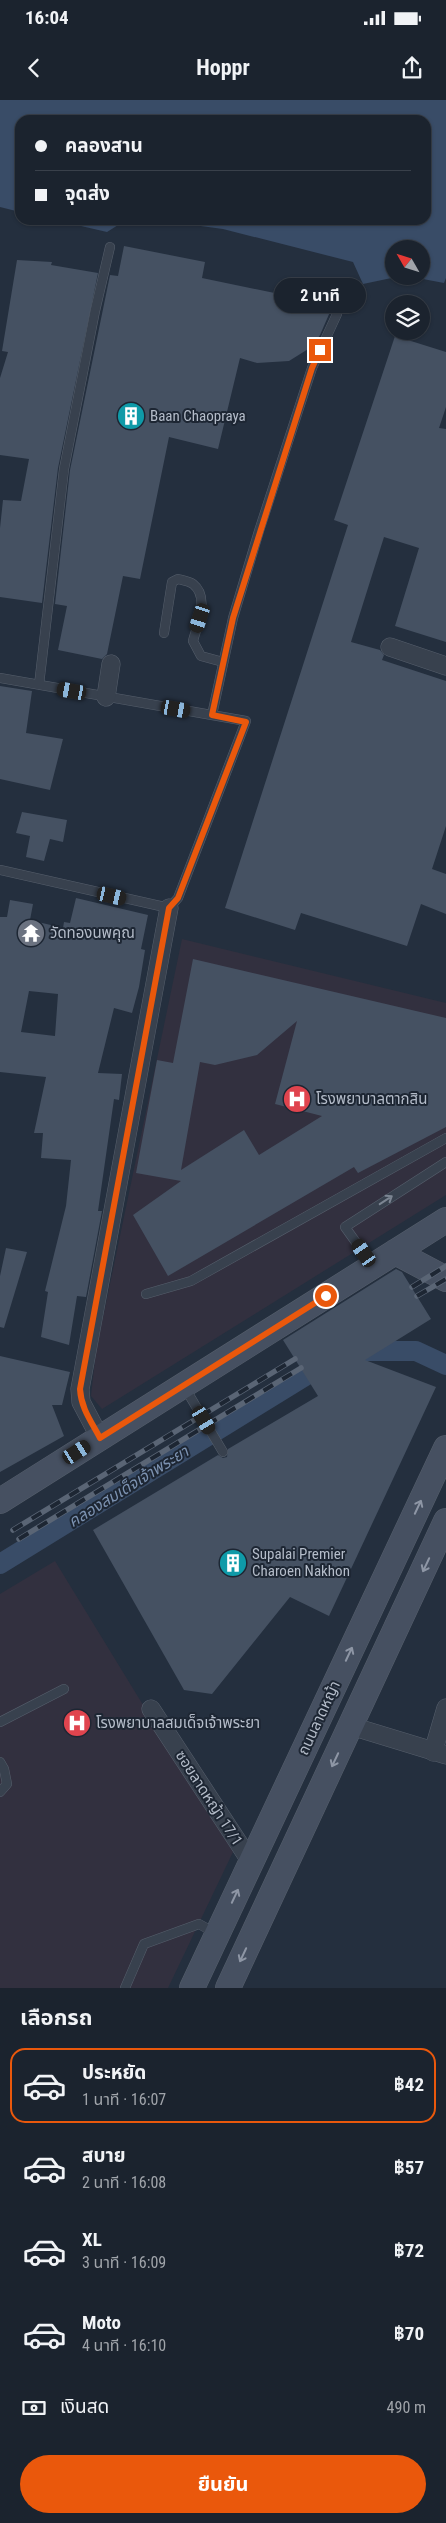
<!DOCTYPE html>
<html lang="th">
<head>
<meta charset="utf-8">
<style>
	:root { --surface:#1b232e; --page:#282f3a; --text:#f1f3f6; --muted:#a0a4aa; --line:#39404a; --accent:#ea580c }
	body { margin:0; font-family:"Roboto Condensed","Noto Sans Thai",sans-serif; background:var(--page); color:var(--text); height:100vh; display:flex; flex-direction:column; font-size:19px; white-space:nowrap }
	* { box-sizing:border-box; margin:0 }
	p { font-size:16px; color:var(--muted) }
	.icon { flex:none; width:28px; height:28px; fill:none; stroke:currentColor; stroke-width:2; stroke-linecap:round; stroke-linejoin:round }
	.map { position:relative; height:1888px; overflow:hidden }
	.drawer { display:flex; flex-direction:column; background:var(--surface); flex:1 }
	.drawer>* { flex:none }
	.top-card { position:absolute; left:15px; top:15px; width:416px; height:110px; border-radius:15px; box-shadow:0 1px 4px #0004,0 0 0 1px var(--line); display:grid; align-content:center; height:110px; padding:0 20px; background:var(--surface) }
	.needle { width:32px; rotate:309deg }
	.controls { position:absolute; left:385px; top:140px; display:grid; gap:10px }
	.controls a { display:grid; place-items:center; width:45px; height:45px; border-radius:50%; background:var(--surface); box-shadow:0 1px 4px #0004,0 0 0 1px var(--line); font-size:25px }
	.end { position:absolute; width:22px; height:22px; margin:-11px; border:6px solid #ea580c; background:#fff; box-shadow:0 0 0 2px #fff }
	.from { border-radius:50% }
	.bubble { position:absolute; height:35px; border-radius:18px; background:var(--surface); box-shadow:0 1px 4px #0004,0 0 0 1px var(--line); font-size:16px; font-weight:700; line-height:35px; text-align:center }
	.car { position:absolute; width:15px; height:30px; margin:-15px -8px; border-radius:6px; box-shadow:0 0 4px 1px #0007; background:linear-gradient(#222 24%,#8ab4d8 0 40%,#222 0 76%,#8ab4d8 0 86%,#222 0) }
	.top-card b { display:flex; align-items:center; gap:18px; height:48px; font-size:19px }
	.top-card b+b { border-top:1px solid var(--line) }
	.top-card i { width:12px; height:12px; background:var(--text) }
	ul { padding:0; list-style:none }
	li { display:flex; align-items:center; gap:15px; height:75px; margin:0 10px 8px; padding:0 10px; border:2px solid transparent; border-radius:15px }
	li div { flex:1 }
	li b { display:block; font-size:19px }
	li em { font-style:normal; font-weight:700 }
	li.active { border-color:var(--accent) }
	li>.icon { width:45px; height:45px; stroke-width:1.5 }
	h2 { padding:0 20px; font-size:22px; line-height:60px }
	.pay { display:flex; align-items:center; gap:12px; height:55px; padding:0 20px; font-size:19px }
	.pay p { margin-inline-start:auto }
	.button { display:flex; gap:10px; margin-top:auto; padding:10px 20px }
	.button a { flex:1; height:58px; border-radius:30px; background:var(--accent); color:#fff; font-size:20px; font-weight:700; line-height:58px; text-align:center }
	.status { display:flex; justify-content:space-between; align-items:center; height:35px; padding:0 25px; background:var(--surface); direction:ltr }
	.status svg { height:14px; fill:currentColor }
	header { display:flex; justify-content:space-between; align-items:center; height:65px; padding:0 20px; background:var(--surface); font-size:22px; font-weight:700 }
	.map>svg:first-child { display:block }
</style>
</head>
<body>
<div class="status"><b>16:04</b><svg viewBox="0 0 49 12"><path d="M0 12V9h3v3zM5 12V6h3v6zM10 12V3h3v9zM15 12V0h3v12zM26 1h20v11H26zM47 4h2v5h-2z"/></svg></div>
<header><svg class="icon" aria-label="back" viewBox="0 0 24 24"><path d="M15 5l-7 7 7 7"/></svg>Hoppr<svg class="icon" aria-label="share" viewBox="0 0 24 24"><path d="M12 15V3M7 8l5-5 5 5M5 13v7h14v-7"/></svg></header>
<div class="map">
<svg width="446" height="1888" viewBox="0 0 446 1888">
	<rect width="100%" height="100%" fill="#242f3e"/>
	<path fill="#32303f" d="M182 839 446 903V1095L102 1309 91 1296 96 1251Z
		M55 1461 233 1752 168 1888H0V1494Z"/>
	<path fill="#394c67" d="M0 0H446V178L444 183 407 176H421V149H394V176H401L363 184 353 162 223 129 156 120H426V20H20V112L0 107Z
		M55 120H126L107 132Z"/>
	<g fill="none" stroke-linecap="round" stroke-linejoin="round">
		<path stroke="#394c67" stroke-width="20" d="M354 1251H416L446 1265
			M0 1464 328 1262"/>
	</g>
	<path fill="#455162" fill-rule="evenodd" d="M124 146 205 162 202 178 333 205 320 235 313 246 289 261 257 263 240 258 218 349 169 337 140 479 123 476 107 554 102 559 58 550 67 506 55 504 70 370 110 175 118 176Z
		M17 160 52 162 51 165 98 173 58 368 42 503 0 497V428L3 400 21 401 29 359 0 355V278L8 252 2 251Z
		M395 236 446 252V307L439 328 446 329V542L395 526 419 448 384 437 351 542 380 550 384 555 382 560 446 581V726L432 769 446 774V814L421 804 407 846 301 813 295 830 225 808 348 425 334 420Z
		M0 586 32 591 26 633 63 639 50 690 0 679Z
		M22 712 67 720 63 742 50 739 44 761 26 757 30 736 16 733Z
		M76 798 148 815 141 849 145 850 139 887 132 913 114 908 98 973 122 974 119 1000 114 999 98 1111H102L86 1197 77 1196 69 1245 41 1237 48 1192 45 1191 66 1106 71 1060 41 1058 43 1033H34L46 977 0 972V817H7L10 800 33 804 30 820 63 828 64 822 70 823ZM29 891 58 894 55 936 21 932Z
		M193 859 446 918V1027L358 1073 354 1067 168 1176 133 1115 181 1081 136 1073 157 960 173 963ZM297 921 275 1004 322 1016 259 1055 244 1030 181 1070 200 962 215 965 257 955Z
		M6 1148 27 1152 4 1228 0 1227V1176Z
		M396 1169 402 1172 431 1219 365 1260 436 1287 329 1516 290 1497 212 1594 184 1590 93 1430 218 1355 223 1358 227 1357 228 1349 318 1296 283 1240Z
		M0 1256 70 1272 62 1305H52L64 1336 0 1372Z"/>
	<g fill="none" stroke-linecap="round" stroke-linejoin="round">
		<defs>
			<path id="lane" d="M164 533 172 482 178 479C182 480 189 481 193 484 210 497 197 525 193 541L201 556 223 562
				M0 578 246 621 178 798 169 808 0 770
				M39 585 64 369 95 211 110 147
				M212 615 233 518 259 431 312 268 337 214
				M373 1166 345 1127 446 1062
				M146 1194 191 1181 446 1038
				M185 1288 223 1352
				M0 1622 64 1589
				M0 1662 4 1669 7 1684 0 1692
				M125 1888 144 1844 199 1824 217 1834"/>
			<path id="street" d="M390 547 446 566
				M106 597 111 564
				M100 1338 81 1302 80 1289 169 808
				M151 1609 251 1762
				M351 1626 446 1655
				M433 1652 446 1608"/>
			<path id="secondary" d="M395 1152 446 1179
				M0 1401 446 1120
				M192 1888 446 1348
				M228 1888 446 1421"/>
		</defs>
		<use href="#lane" stroke="#565f6c" stroke-width="10"/>
		<use href="#street" stroke="#565f6c" stroke-width="19"/>
		<use href="#secondary" stroke="#565f6c" stroke-width="26"/>
		<use href="#lane" stroke="#38414e" stroke-width="9"/>
		<use href="#street" stroke="#38414e" stroke-width="18"/>
		<use href="#secondary" stroke="#465061" stroke-width="25"/>
		<defs>
			<path id="rail" d="M412 1187 446 1166
				M417 1196 446 1179
				M13 1430 295 1259
				M19 1439 301 1268"/>
		</defs>
		<use href="#rail" stroke="#5a6575" stroke-width="5.5"/>
		<use href="#rail" stroke="#1d2633" stroke-width="4" stroke-dasharray="11" stroke-linecap="butt"/>
	</g>
	<defs><path id="oneway-shaft" d="M-6 0H5M1.5-3L5.5 0L1.5 3" fill="none" stroke-width="1.6" stroke-linecap="round" stroke-linejoin="round" transform="scale(1.25)"/></defs>
	<use stroke="#7c8592" href="#oneway-shaft" transform="translate(386 1100) rotate(-33)"/>
	<g stroke="#8e96a5">
		<use href="#oneway-shaft" transform="translate(418 1407) rotate(-65)"/>
		<use href="#oneway-shaft" transform="translate(426 1465) rotate(115)"/>
		<use href="#oneway-shaft" transform="translate(349 1554) rotate(-65)"/>
		<use href="#oneway-shaft" transform="translate(335 1660) rotate(115)"/>
		<use href="#oneway-shaft" transform="translate(235 1796) rotate(-65)"/>
		<use href="#oneway-shaft" transform="translate(243 1855) rotate(115)"/>
	</g>
	<g fill="none" stroke-linecap="round" stroke-linejoin="round">
		<path stroke="#ea580c" stroke-width="6" d="M320 250 312 268 233 518 212 615 246 622 178 798 169 808 80 1289C81 1308 91 1321 100 1338L326 1196"/>
	</g>
	<defs>
		<symbol id="building-disc" viewBox="-11 -11 22 22"><circle r="9.5" fill="#0f9aa8" stroke="#1d2633"/><path d="M-4-6H4V6H1V3H-1V6H-4ZM-2.5-4.3h1.7v1.8h-1.7ZM.8-4.3h1.7v1.8H.8ZM-2.5-1h1.7V.8h-1.7ZM.8-1h1.7V.8H.8Z" fill="#fff"/></symbol>
		<symbol id="temple-disc" viewBox="-11 -11 22 22"><circle r="9.5" fill="#6b7280" stroke="#1d2633"/><path d="M0-6L5-2H3V0L6.5 2.5H4V6H1.5V3h-3V6H-4V2.5H-6.5L-3 0V-2H-5Z" fill="#fff"/></symbol>
		<symbol id="hospital-disc" viewBox="-11 -11 22 22"><circle r="9.5" fill="#e0444e" stroke="#1d2633"/><path d="M-5-5h3v3.5h4V-5h3V5h-3V1.5h-4V5h-3Z" fill="#fff"/></symbol>
	</defs>
	<g fill-rule="evenodd">
		<use href="#building-disc" x="115" y="300" width="32" height="32"/>
		<use href="#temple-disc" x="15" y="817" width="32" height="32"/>
		<use href="#hospital-disc" x="281" y="983" width="32" height="32"/>
		<use href="#building-disc" x="217" y="1447" width="32" height="32"/>
		<use href="#hospital-disc" x="61" y="1607" width="32" height="32"/>
	</g>
	<g text-anchor="middle" stroke-width="4" stroke-linejoin="round" paint-order="stroke">
		<g font-size="15" fill="#b4bcc9" stroke="#1d2633" text-anchor="start">
			<text x="150" y="321">Baan Chaopraya</text>
			<text x="50" y="838">วัดทองนพคุณ</text>
			<text x="316" y="1004">โรงพยาบาลตากสิน</text>
			<text x="252" y="1459">Supalai Premier<tspan x="252" dy="17">Charoen Nakhon</tspan></text>
			<text x="96" y="1628">โรงพยาบาลสมเด็จเจ้าพระยา</text>
		</g>
		<g font-size="15" fill="#b4bcc9" stroke="#1d2633">
			<text transform="translate(319 1618) rotate(-65)" y="5">ถนนลาดหญ้า</text>
			<text transform="translate(209 1698) rotate(57)" y="5">ซอยลาดหญ้า 17/1</text>
		</g>
		<g font-size="16" font-style="italic" fill="#7c92b1" stroke="#1d2633">
			<text transform="translate(128 1386) rotate(-32)" y="6">คลองสมเด็จเจ้าพระยา</text>
		</g>
	</g>
</svg>
<div class="controls">
<a><svg class="needle" viewBox="-14 -14 28 28"><path d="M0-13l5 13h-10z" fill="#e53935"/><path d="M0 13l5-13h-10z" fill="#a0a4aa"/></svg></a>
<a><svg class="icon" aria-label="layers" viewBox="0 0 24 24"><path d="M12 4l9 5-9 5-9-5zM3 14l9 5 9-5"/></svg></a>
</div>
<i class="end from" style="left:326px;top:1196px"></i>
<i class="end" style="left:320px;top:250px"></i>
<div class="bubble" style="left:274px;top:178px;width:92px">2 นาที</div>
<i class="car" style="left:200px;top:518px;rotate:198deg"></i>
<i class="car" style="left:72px;top:591px;rotate:280deg"></i>
<i class="car" style="left:176px;top:609px;rotate:100deg"></i>
<i class="car" style="left:112px;top:796px;rotate:103deg"></i>
<i class="car" style="left:364px;top:1153px;rotate:325deg"></i>
<i class="car" style="left:204px;top:1320px;rotate:149deg"></i>
<i class="car" style="left:77px;top:1352px;rotate:58deg"></i>
<div class="top-card">
<b><i class="from"></i>คลองสาน</b>
<b><i></i>จุดส่ง</b>
</div>
</div>
<section class="drawer">
<h2>เลือกรถ</h2>
<ul>
<li class="active"><svg class="icon" aria-label="car" viewBox="0 0 24 24"><path d="M5 17H2v-5l4-1 3-4h7l3 4 3 1v5h-3M9 17h6M6 11h13"/><circle cx="7" cy="17" r="2"/><circle cx="17" cy="17" r="2"/></svg><div><b>ประหยัด</b><p>1 นาที · 16:07</p></div><em>฿42</em></li>
<li><svg class="icon" aria-label="car" viewBox="0 0 24 24"><path d="M5 17H2v-5l4-1 3-4h7l3 4 3 1v5h-3M9 17h6M6 11h13"/><circle cx="7" cy="17" r="2"/><circle cx="17" cy="17" r="2"/></svg><div><b>สบาย</b><p>2 นาที · 16:08</p></div><em>฿57</em></li>
<li><svg class="icon" aria-label="car" viewBox="0 0 24 24"><path d="M5 17H2v-5l4-1 3-4h7l3 4 3 1v5h-3M9 17h6M6 11h13"/><circle cx="7" cy="17" r="2"/><circle cx="17" cy="17" r="2"/></svg><div><b>XL</b><p>3 นาที · 16:09</p></div><em>฿72</em></li>
<li><svg class="icon" aria-label="car" viewBox="0 0 24 24"><path d="M5 17H2v-5l4-1 3-4h7l3 4 3 1v5h-3M9 17h6M6 11h13"/><circle cx="7" cy="17" r="2"/><circle cx="17" cy="17" r="2"/></svg><div><b>Moto</b><p>4 นาที · 16:10</p></div><em>฿70</em></li>
</ul>
<div class="pay"><svg class="icon" aria-label="cash" viewBox="0 0 24 24"><path d="M3 7h18v10H3z"/><circle cx="12" cy="12" r="2"/></svg>เงินสด<p>490 m</p></div>
<div class="button"><a>ยืนยัน</a></div>
</section>
</body>
</html>
